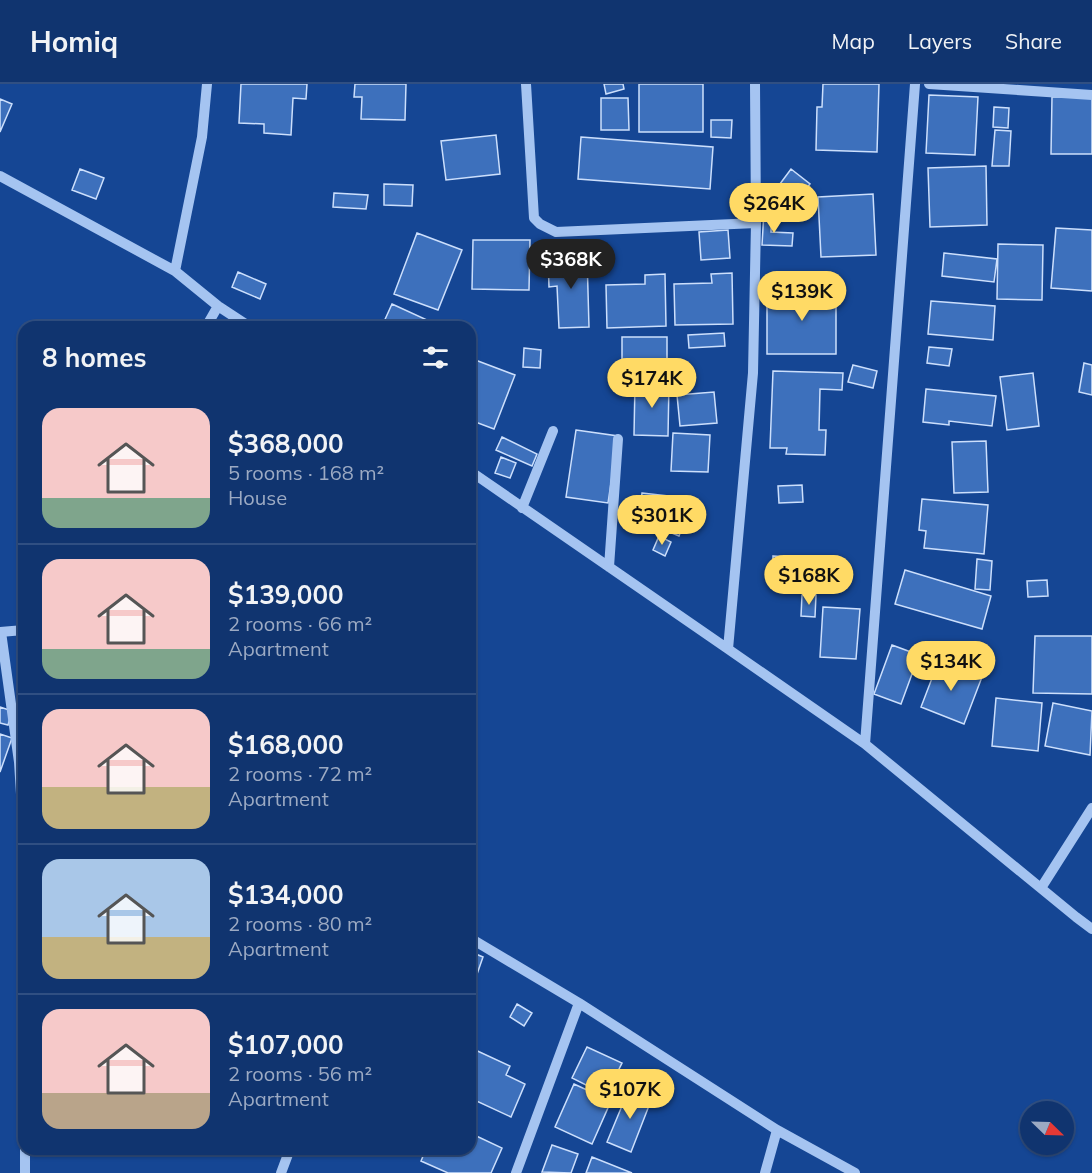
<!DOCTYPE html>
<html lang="en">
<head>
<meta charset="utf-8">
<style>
  :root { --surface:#10346f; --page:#193c74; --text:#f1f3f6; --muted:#9caac3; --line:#304f82; --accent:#ffda65 }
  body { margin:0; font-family:Mulish,sans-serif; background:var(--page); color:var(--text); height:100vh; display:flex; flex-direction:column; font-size:22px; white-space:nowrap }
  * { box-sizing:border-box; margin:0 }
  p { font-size:20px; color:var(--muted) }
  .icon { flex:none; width:33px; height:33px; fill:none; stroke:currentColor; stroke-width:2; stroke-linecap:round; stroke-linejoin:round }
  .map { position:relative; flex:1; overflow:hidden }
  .panel { position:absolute; left:18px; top:237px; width:458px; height:834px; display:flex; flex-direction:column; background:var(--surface); border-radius:18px; box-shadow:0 2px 4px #0004,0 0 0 2px var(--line) }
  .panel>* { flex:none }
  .needle { width:39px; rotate:113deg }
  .controls { position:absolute; left:1020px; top:1017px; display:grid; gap:12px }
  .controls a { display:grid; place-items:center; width:54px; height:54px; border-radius:50%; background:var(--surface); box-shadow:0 2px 4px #0004,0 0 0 2px var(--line); font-size:30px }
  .price { position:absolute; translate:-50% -51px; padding:0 14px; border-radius:21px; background:var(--accent); color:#111; font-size:20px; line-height:39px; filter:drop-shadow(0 2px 3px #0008) }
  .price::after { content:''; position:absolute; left:50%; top:36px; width:18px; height:14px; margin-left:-9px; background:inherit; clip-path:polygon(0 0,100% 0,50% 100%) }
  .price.current { background:#222; color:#fff }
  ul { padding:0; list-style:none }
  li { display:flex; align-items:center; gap:18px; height:150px; padding:0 24px }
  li+li { border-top:2px solid var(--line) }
  li span { display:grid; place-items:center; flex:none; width:168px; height:120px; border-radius:18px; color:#555 }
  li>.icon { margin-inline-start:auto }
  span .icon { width:72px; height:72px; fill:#fffc; stroke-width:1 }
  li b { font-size:26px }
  h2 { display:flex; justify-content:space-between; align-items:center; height:72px; padding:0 24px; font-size:26px }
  header { display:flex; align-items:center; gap:36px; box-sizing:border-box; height:84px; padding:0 30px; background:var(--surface); border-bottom:2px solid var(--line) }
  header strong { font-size:28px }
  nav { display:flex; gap:33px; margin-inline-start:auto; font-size:21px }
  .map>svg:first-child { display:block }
</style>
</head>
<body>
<header>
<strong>Homiq</strong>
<nav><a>Map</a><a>Layers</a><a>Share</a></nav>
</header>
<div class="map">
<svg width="1092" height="1089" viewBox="0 0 1092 1089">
  <rect width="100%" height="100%" fill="#154694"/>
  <!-- building -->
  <path fill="#3d70bc" stroke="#ccdffc" stroke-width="1.5" d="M241,0h66l-1,15 -13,-1 -2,37 -27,-2v-9l-25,-1z
    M355,0h51l-1,36 -44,-1 1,-22h-8z
    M604,0h19l1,5 -18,5z
    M639,0h64v48h-64z
    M823,0h56l-2,68 -61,-2 1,-43h5z
    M929,11l49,2 -3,58 -49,-2z
    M1052,13h40v57h-41z
    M601,14h27l1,32h-28z
    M0,15l12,5 -12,28z
    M994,23l15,1 -1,20 -15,-1z
    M711,36h21l-1,18 -20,-1z
    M995,46l16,1 -2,35h-17z
    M496,51l4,39 -54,6 -5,-39z
    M581,53l132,10 -3,42 -132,-10z
    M986,82l1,59 -57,2 -2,-59z
    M80,85l24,9 -8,21 -24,-9z
    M791,85l19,15 -18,23 -18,-15z
    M384,100l29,1 -1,21 -28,-1z
    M334,109l34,2 -2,14 -33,-2z
    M873,110l3,61 -55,2 -3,-60z
    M764,127l8,1 -1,20 22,1 -1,13 -30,-1z
    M1056,144l36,2v61l-41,-3z
    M728,146l2,28 -29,2 -2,-28z
    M417,149l45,17 -24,60 -44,-16z
    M473,156h57l-1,50 -57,-1z
    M998,160l45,1 -1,55 -45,-1z
    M944,169l53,6 -3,23 -52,-6z
    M587,172l2,71 -30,1 -2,-42 -8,1 -1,-29z
    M238,188l28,12 -6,15 -28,-12z
    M732,189l1,51 -58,1 -1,-41 38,-1 -1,-9z
    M665,190l1,52 -59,2 -1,-43 39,-1v-9z
    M836,205v65h-69v-64z
    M931,217l64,5 -2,34 -65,-6z
    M392,220l46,21 -1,2 -55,-1z
    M724,249l1,13 -36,2 -1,-13z
    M622,253h45v44h-37l-1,-16h-7z
    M929,263l23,2 -3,17 -22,-3z
    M524,264l17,2 -1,18 -17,-1z
    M470,274l45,17 -21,54 -24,-9z
    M1084,279l8,2v30l-13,-3z
    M853,281l24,6 -4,17 -25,-6z
    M773,287l70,2 -1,17 -22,-1 -1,41h7l-1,25 -39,-1 1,-6h-17z
    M1033,289l6,53 -32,4 -7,-53z
    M635,299h34l-1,53 -34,-1z
    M926,305l70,7 -4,30 -43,-5v4l-26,-3z
    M714,308l3,31 -37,3 -3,-31z
    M576,346l42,6 -10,67 -42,-6z
    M673,349l37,2 -2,37 -37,-1z
    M502,353l35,17 -5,12 -36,-16z
    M986,357l2,51 -34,1 -2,-51z
    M501,373l15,6 -6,15 -15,-5z
    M802,401l1,17 -24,1 -1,-17z
    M642,409l26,3 -2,16 -26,-3z
    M922,415l66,6 -4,49 -60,-6 2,-17 -7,-1z
    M675,423l13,5 -9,24 -12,-5z
    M659,452l12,6 -6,14 -12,-6z
    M773,472l17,1v11h-17z
    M977,475l15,2 -2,29 -15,-1z
    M905,486l86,26 -9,33 -87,-25z
    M1047,496l1,16 -20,1 -1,-16z
    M802,511h14l-1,22 -14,-1z
    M823,523l37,2 -4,50 -36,-2z
    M1035,552h57v58l-59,-1z
    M892,561l27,10 -18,49 -27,-10z
    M939,576l43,17 -18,47 -43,-17z
    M996,614l46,5 -4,48 -46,-5z
    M1053,619l39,8 -2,44 -45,-9z
    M0,623l12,4 -4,14 -8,-2z
    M0,650l12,4 -12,34z
    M471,868l12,5 -7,20 -6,-2z
    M517,920l15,9 -8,13 -14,-9z
    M587,963l35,16 -10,20 -15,-7 -5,12 -20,-10z
    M471,964l39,18 -4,9 19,9 -14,33 -41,-19v-46z
    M574,1000l37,17 -19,43 -37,-17z
    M629,1005l23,9 -21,54 -24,-10z
    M470,1049l32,15 -11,25h-43l-27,-12 5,-12 16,5 2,-5h26z
    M552,1061l26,9 -7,19 -29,-1z
    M592,1073l40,16h-46z"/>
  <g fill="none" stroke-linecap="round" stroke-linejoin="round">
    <!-- minor -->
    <path stroke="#a5c4f1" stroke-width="10" d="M526,0l8,134 6,6 16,8 200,-9
      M929,0l163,11
      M0,92l175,95 43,35 32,21
      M175,187l27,-134 5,-53
      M206,243l12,-21
      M470,387l258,178 25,-276 3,-150 -1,-139
      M522,424l31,-77
      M609,483l9,-128
      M0,548l24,-2
      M1,548l18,130 5,80
      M728,565l137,95 50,-660
      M865,660l211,173 16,12
      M1041,804l51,-80
      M470,854l109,65 -63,170
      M579,919l198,127 78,43
      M25,1089v-24
      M281,1089l9,-24
      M765,1089l12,-43"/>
  </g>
</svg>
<div class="controls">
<a><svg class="needle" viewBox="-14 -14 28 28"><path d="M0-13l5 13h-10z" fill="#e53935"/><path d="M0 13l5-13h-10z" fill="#9caac3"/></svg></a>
</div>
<b class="price" style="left:774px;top:150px">$264K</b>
<b class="price current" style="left:571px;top:206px">$368K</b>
<b class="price" style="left:802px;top:238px">$139K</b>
<b class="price" style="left:652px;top:325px">$174K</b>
<b class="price" style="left:662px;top:462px">$301K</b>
<b class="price" style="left:809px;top:522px">$168K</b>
<b class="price" style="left:951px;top:608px">$134K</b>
<b class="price" style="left:630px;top:1036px">$107K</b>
<section class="panel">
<h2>8 homes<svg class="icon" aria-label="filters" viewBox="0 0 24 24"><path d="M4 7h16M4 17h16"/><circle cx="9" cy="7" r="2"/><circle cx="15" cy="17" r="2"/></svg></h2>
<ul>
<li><span style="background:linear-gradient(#f6c9c9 75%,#7fa58c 0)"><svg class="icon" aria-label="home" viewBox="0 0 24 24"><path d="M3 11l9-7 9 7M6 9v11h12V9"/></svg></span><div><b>$368,000</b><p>5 rooms · 168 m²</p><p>House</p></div></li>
<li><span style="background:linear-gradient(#f6c9c9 75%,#7fa58c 0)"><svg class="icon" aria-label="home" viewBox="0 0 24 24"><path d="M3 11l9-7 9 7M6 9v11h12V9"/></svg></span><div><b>$139,000</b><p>2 rooms · 66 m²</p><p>Apartment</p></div></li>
<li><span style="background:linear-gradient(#f6c9c9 65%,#c2b280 0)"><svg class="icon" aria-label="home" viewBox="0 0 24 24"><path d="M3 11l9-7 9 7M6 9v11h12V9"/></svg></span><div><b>$168,000</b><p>2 rooms · 72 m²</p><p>Apartment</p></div></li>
<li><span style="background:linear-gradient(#a9c7e8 65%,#c2b280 0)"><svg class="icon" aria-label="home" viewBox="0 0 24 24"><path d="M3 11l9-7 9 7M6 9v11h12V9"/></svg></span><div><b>$134,000</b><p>2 rooms · 80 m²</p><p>Apartment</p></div></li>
<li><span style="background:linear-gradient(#f6c9c9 70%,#b9a48a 0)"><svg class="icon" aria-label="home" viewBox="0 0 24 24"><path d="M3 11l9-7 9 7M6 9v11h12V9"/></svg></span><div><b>$107,000</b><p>2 rooms · 56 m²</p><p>Apartment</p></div></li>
</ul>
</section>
</div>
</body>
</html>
